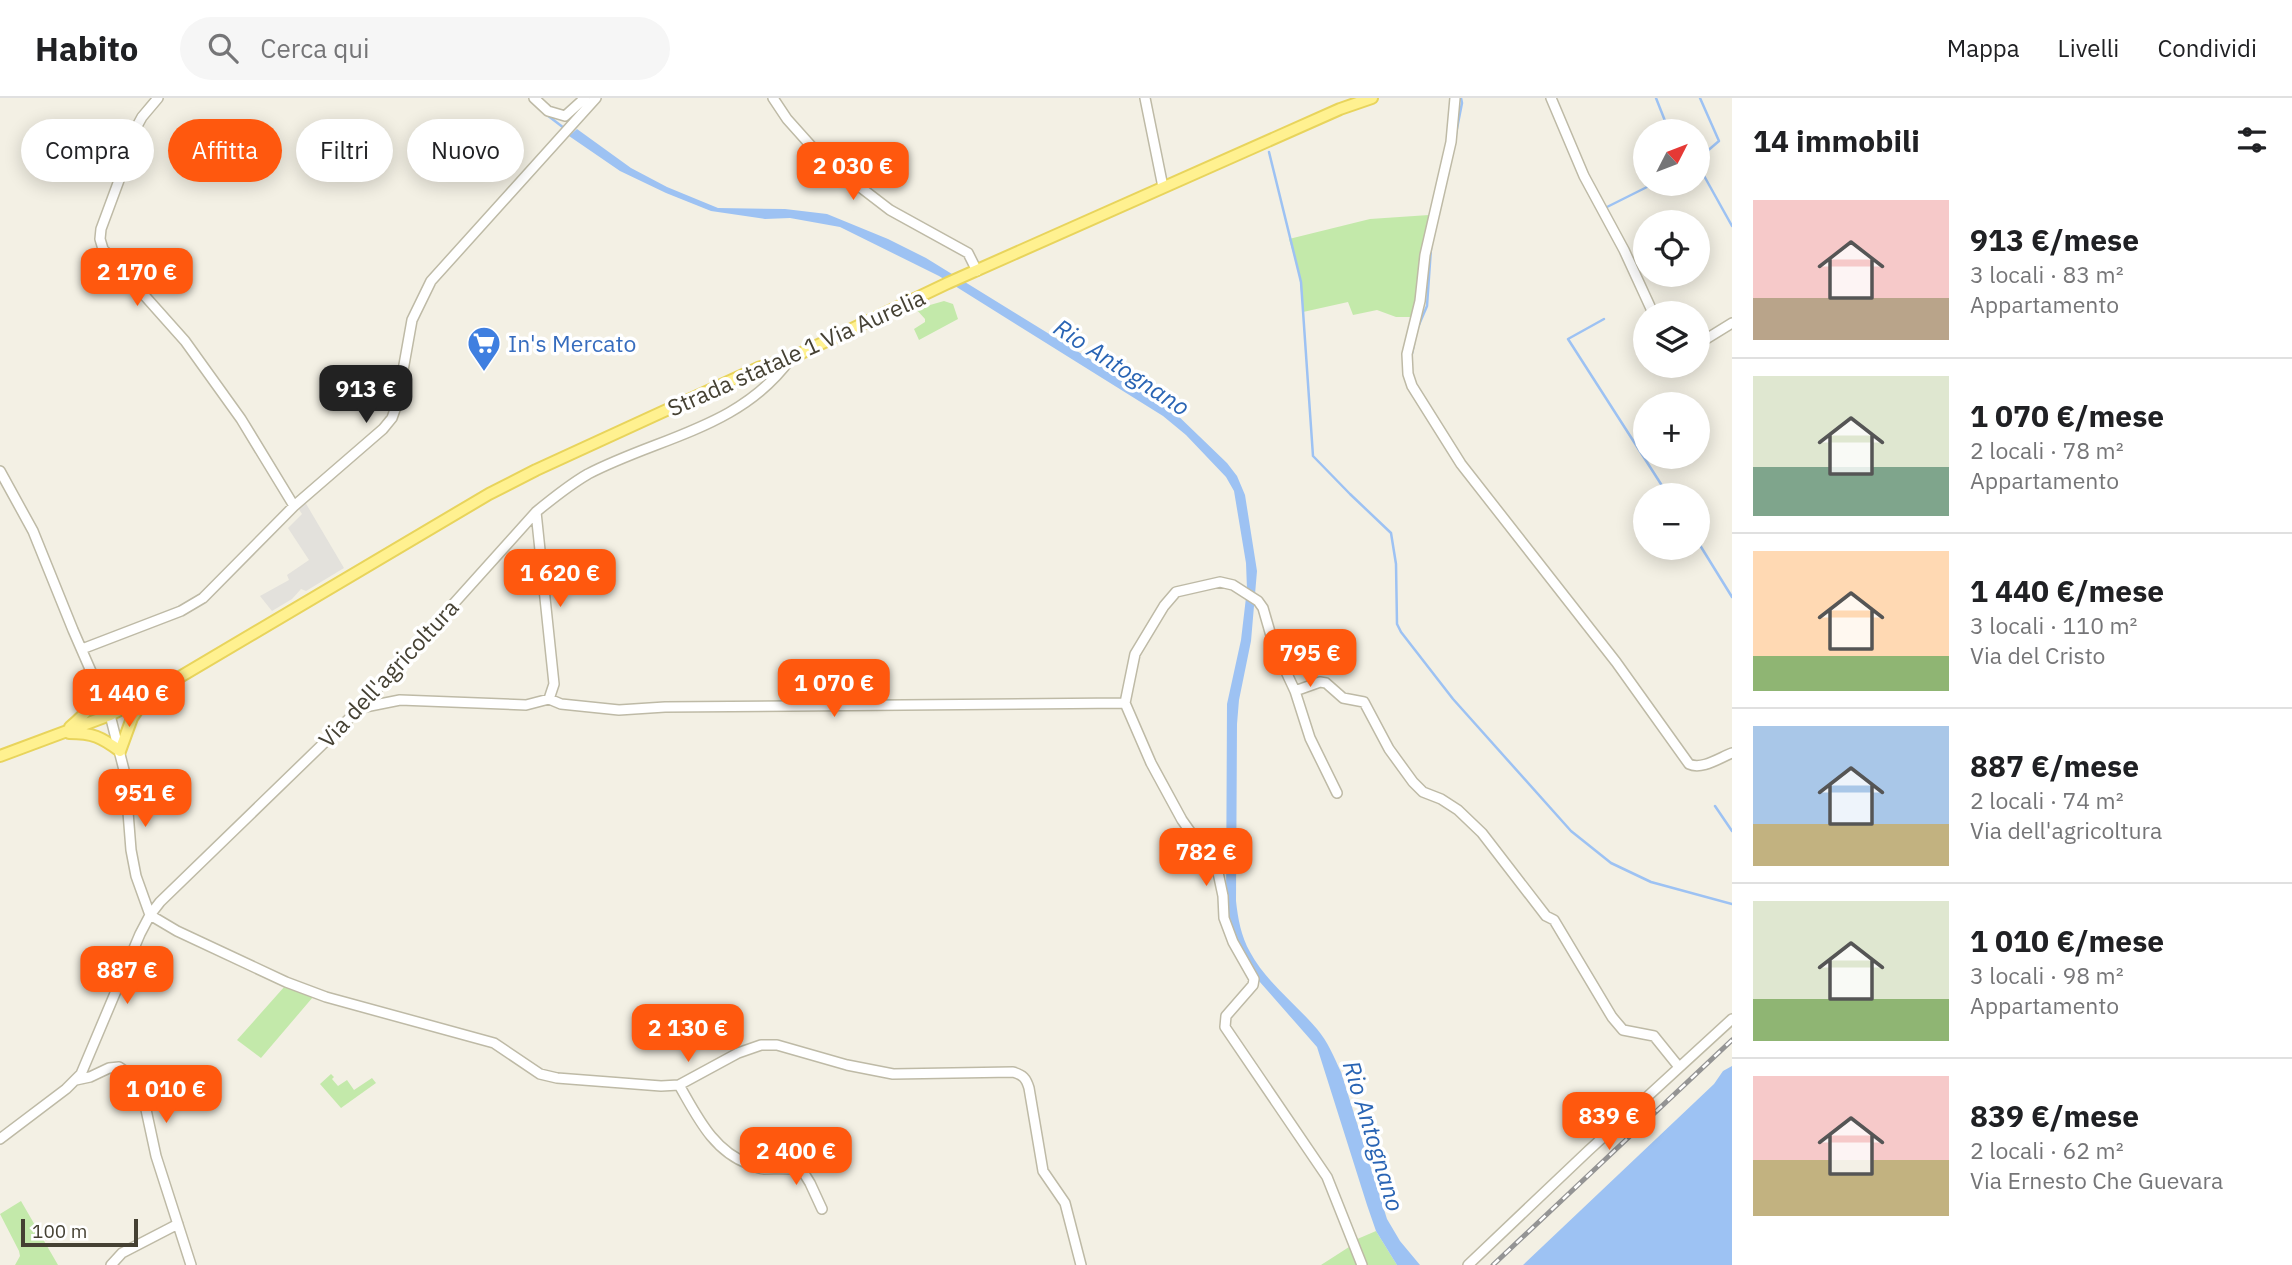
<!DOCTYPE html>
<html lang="it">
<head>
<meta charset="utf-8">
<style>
  :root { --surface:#fff; --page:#f6f6f6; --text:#202124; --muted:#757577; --line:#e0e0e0; --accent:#ff580e }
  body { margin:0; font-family:"IBM Plex Sans",sans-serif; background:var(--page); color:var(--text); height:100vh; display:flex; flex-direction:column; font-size:26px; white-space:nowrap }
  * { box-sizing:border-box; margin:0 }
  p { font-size:23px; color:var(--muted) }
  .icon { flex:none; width:38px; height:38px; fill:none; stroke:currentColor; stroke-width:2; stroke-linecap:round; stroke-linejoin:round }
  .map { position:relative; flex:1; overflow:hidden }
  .sheet { display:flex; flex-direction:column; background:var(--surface); width:560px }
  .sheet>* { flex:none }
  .hud { position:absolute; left:21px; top:21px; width:665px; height:63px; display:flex; gap:14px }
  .needle { width:46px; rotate:48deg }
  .controls { position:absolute; left:1633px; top:21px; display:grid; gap:14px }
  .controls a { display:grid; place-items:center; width:77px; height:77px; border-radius:50%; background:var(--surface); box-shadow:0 4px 18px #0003; font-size:35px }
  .scale { position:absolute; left:21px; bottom:18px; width:117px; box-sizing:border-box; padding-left:7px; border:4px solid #454133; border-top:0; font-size:19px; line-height:24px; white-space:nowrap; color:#454133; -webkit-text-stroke:5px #fff; paint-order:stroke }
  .price { position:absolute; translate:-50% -60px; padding:0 16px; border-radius:14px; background:var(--accent); color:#fff; font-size:23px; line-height:46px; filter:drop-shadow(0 2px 4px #0008) }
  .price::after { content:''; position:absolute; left:50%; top:42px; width:21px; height:16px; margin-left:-10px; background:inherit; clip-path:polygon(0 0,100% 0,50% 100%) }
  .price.selected { background:#222; color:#fff }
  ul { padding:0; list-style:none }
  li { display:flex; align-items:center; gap:21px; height:175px; padding:0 21px }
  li+li { border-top:2px solid var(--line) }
  li span { display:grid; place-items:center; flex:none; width:196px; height:140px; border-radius:0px; color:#555 }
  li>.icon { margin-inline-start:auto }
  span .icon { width:84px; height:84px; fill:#fffc; stroke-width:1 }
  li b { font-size:30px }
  h2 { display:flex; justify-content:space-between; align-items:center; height:84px; padding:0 21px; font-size:30px }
  .tag { padding:0 24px; border-radius:32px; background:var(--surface); box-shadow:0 4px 18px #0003; font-size:24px; line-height:63px }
  .tag.selected { background:var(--accent); color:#fff }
  header { display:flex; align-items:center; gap:42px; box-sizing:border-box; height:98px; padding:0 35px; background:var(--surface); border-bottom:2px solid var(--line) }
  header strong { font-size:33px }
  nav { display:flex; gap:38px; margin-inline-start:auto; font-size:24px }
  .search { width:490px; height:63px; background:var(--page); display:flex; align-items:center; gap:18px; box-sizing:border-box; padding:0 24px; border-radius:38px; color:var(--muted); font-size:26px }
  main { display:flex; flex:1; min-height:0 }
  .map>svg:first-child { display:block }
</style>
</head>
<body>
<header>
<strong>Habito</strong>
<div class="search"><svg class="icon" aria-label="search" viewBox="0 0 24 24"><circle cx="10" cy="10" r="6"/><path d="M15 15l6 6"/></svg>Cerca qui</div>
<nav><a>Mappa</a><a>Livelli</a><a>Condividi</a></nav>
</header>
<main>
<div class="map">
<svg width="1732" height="1167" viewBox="0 0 1732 1167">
  <rect width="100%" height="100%" fill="#f3f0e4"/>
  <!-- green -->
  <path fill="#c3e9aa" d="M1429,117c-6,33 -7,70 -16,102h-17l-19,-7 -24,5 -5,-13 -45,10 -4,-39 -10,-34 81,-20z
    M944,203l9,3 5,15 -39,21 -5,-11 11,-7v-3l-9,-10z
    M285,888l28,11 -52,61 -24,-18z
    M331,976l3,3 -2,2 6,7 9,-6 7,10 18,-12 4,5 -35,25 -21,-24z
    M21,1103l37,64h-43l5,-9 -1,-5 -19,-37z
    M1376,1133l21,34h-33l-9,-25z
    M1349,1149l10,18h-38z"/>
  <!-- parking -->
  <path fill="#e3e1dc" d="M305,404l39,66 -38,23 -5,-2 -9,10 -20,12 -12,-15 29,-16 -2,-5 22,-15 -21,-32 14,-14 -4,-6z"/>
  <!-- water -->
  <path fill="#9dc2f3" d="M577,31l54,39 36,19 51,21 67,1 42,5 61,25 38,19 245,151 56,54 10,13 8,19 12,76 -6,70 -12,59 -2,24 -1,177c2,18 5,35 14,51 16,30 46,52 67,77 11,13 17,28 24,43l46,147 13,22 20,24h-23l-21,-34 -9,-26 -50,-158 -58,-66 -25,-38 -8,-34 1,-205 14,-64 6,-51 -1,-26 -12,-72 -8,-14 -40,-42 -23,-19 -224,-140 -99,-49 -50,-9 -25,1 -54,-8 -45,-18 -46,-22 -51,-35z
    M1732,968v199h-209l191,-181 9,-13z"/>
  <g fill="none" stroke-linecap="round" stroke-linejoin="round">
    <!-- stream -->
    <path stroke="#9dc2f3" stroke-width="2.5" d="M1656,0l13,33
      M547,17l17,13
      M1269,54l32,130 12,174 37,38 41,39 5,31 1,60 4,8 52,67 118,132 40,32 40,19 81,22
      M1698,61l21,-18 -19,-43
      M1698,67l34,61
      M1448,76l14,-71 -1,-5
      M1607,109l46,-23
      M1604,221l-36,20 100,156
      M1418,229l9,-21 4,-58
      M1411,260l3,-14
      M1698,444l34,55
      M1715,708l17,25"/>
    <defs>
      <path id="minor" d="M158,0l-16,19 -6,11 -8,28 -27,73 -1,10 3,10 82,92 56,78 53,87
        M534,0l14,13 17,5 20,-18
        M773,0l14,21 34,38 69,53 78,43 9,18
        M1145,0l18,89
        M1455,0l-4,44 -26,113 -5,46 -13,53 1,20 4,12 49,78 155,198 73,102c13,6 30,-6 43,-11
        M1551,0l33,78 40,74 29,63
        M1698,246l34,-21
        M0,373l33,60 40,99 37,85 15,59 6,76 5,26 14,39 27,16 109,51 40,15 168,46 46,31 17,4 104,8 18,-1 59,-32 23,-8h16l70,20 46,9 120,-2c10,3 13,6 16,16l14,83 22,32 16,62
        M536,414l18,172 -5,15
        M82,551l99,-38 22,-13 91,-92 89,-77 9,-11 5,-14 15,-84 19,-39 165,-183
        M1295,593l25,-9 6,1 17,15 21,4 25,47 24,33 10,10 18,7 17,11 24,23 64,83 8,4 58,97 11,13 31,6 25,31
        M360,610l40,-8 126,5 23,-6 12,5 58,6 46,-3 460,-4
        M1337,695l-27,-55 -15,-47 -21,-45 -11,-38 -5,-7 -25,-16 -13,-3 -44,10 -12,14 -29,48 -10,49 26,60 31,57 24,34 10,9 7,33 1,22 9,24 21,37 -1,6 -27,31 -1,11 102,150 35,88
        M76,982l14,-3 19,-9 10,-1 13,9 10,15 14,65 35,109
        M679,987c18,31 34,66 70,79 4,2 11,5 15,5 13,0 25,-1 38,1l8,13 12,26
        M0,1041l66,-50 15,-15 59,-140 10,-19 10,-13 199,-193 177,-197c17,-14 33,-27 52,-38 71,-37 153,-46 203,-116
        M111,1167l11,-12 56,-29
        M1468,1167l120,-114 144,-132"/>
      <path id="major" d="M70,629c19,-16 24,-22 25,-47l22,11 28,5
        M69,635c24,0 32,4 51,18l12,-33 14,-21
        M0,658l110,-41 36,-18 343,-203 47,-24 222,-102 33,-10 157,-75 392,-174 32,-11"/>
    </defs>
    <!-- minor casing -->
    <use href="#minor" stroke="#bebaa6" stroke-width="12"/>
    <!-- major casing -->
    <use href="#major" stroke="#e8d45c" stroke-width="14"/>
    <!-- minor -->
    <use href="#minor" stroke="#fff" stroke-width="9"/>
    <!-- major -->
    <use href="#major" stroke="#fff190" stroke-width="10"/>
    <defs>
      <path id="rail" d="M1493,1167l239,-225"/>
    </defs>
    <!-- rail casing -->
    <use href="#rail" stroke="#949494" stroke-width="5"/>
    <!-- rail -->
    <use href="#rail" stroke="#fff" stroke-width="2.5" stroke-dasharray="8" stroke-linecap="butt"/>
  </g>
  <!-- icons -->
  <defs>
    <symbol id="supermarket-pin" viewBox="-11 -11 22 30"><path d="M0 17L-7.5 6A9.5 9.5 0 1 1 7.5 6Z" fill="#3f7fe0" stroke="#fff"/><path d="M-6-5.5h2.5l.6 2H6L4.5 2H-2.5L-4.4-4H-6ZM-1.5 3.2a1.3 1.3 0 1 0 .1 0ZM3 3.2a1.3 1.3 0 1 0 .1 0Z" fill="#fff"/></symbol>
  </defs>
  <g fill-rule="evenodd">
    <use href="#supermarket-pin" x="465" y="226" width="38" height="52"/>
  </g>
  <g text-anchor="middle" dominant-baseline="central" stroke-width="7" stroke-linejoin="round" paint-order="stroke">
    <!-- shop labels -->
    <g font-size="23" fill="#366cbe" stroke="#fff" text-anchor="start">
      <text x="508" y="245">In's Mercato</text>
    </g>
    <!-- street labels -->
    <g font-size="23" fill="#454133" stroke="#fff">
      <text transform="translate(796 254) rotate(-24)">Strada statale 1 Via Aurelia</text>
      <text transform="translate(388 575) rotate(-47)">Via dell'agricoltura</text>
    </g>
    <!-- water labels -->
    <g font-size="24" font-style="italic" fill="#2964b4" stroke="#fff">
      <text transform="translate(1122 269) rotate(33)">Rio Antognano</text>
      <text transform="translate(1374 1038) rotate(73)">Rio Antognano</text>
    </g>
  </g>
</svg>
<div class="controls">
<a><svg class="needle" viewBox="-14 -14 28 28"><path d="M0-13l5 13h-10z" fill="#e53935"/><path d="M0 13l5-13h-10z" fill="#757577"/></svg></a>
<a><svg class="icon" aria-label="locate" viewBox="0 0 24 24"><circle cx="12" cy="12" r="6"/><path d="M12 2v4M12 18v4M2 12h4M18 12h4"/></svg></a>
<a><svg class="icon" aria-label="layers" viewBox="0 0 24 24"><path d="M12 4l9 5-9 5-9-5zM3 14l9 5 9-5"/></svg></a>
<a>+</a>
<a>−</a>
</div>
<div class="scale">100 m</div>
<b class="price" style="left:853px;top:104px">2 030 €</b>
<b class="price" style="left:137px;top:210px">2 170 €</b>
<b class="price selected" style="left:366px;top:327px">913 €</b>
<b class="price" style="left:560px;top:511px">1 620 €</b>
<b class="price" style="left:1310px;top:591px">795 €</b>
<b class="price" style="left:834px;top:621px">1 070 €</b>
<b class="price" style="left:129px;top:631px">1 440 €</b>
<b class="price" style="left:145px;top:731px">951 €</b>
<b class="price" style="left:1206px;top:790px">782 €</b>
<b class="price" style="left:127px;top:908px">887 €</b>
<b class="price" style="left:688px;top:966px">2 130 €</b>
<b class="price" style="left:166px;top:1027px">1 010 €</b>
<b class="price" style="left:1609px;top:1054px">839 €</b>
<b class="price" style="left:796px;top:1089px">2 400 €</b>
<div class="hud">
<a class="tag">Compra</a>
<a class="tag selected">Affitta</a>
<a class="tag">Filtri</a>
<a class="tag">Nuovo</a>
</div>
</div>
<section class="sheet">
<h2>14 immobili<svg class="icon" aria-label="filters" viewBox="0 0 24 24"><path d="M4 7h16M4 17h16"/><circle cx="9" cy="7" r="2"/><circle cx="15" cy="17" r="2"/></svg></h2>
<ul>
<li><span style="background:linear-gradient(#f6c9c9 70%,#b9a48a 0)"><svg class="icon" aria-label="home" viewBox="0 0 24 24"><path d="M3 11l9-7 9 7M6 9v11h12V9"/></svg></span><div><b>913 €/mese</b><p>3 locali · 83 m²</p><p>Appartamento</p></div></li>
<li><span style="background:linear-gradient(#dfe7d0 65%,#7fa58c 0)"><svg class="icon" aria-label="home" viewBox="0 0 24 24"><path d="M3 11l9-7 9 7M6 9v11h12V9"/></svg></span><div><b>1 070 €/mese</b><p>2 locali · 78 m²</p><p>Appartamento</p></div></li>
<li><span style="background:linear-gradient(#ffd9b3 75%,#8fb573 0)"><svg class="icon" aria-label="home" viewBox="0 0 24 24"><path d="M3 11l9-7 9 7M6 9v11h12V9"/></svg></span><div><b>1 440 €/mese</b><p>3 locali · 110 m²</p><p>Via del Cristo</p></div></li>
<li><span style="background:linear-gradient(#a9c7e8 70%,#c2b280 0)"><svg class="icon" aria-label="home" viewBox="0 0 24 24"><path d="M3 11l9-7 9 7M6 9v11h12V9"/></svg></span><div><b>887 €/mese</b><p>2 locali · 74 m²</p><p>Via dell'agricoltura</p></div></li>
<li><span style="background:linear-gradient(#dfe7d0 70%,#8fb573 0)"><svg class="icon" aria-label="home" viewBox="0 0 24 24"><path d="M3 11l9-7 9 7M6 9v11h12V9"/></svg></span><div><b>1 010 €/mese</b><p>3 locali · 98 m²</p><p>Appartamento</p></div></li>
<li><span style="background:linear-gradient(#f6c9c9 60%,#c2b280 0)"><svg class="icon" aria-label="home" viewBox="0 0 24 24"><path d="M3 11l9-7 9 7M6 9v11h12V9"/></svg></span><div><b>839 €/mese</b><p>2 locali · 62 m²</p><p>Via Ernesto Che Guevara</p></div></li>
</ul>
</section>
</main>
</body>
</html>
